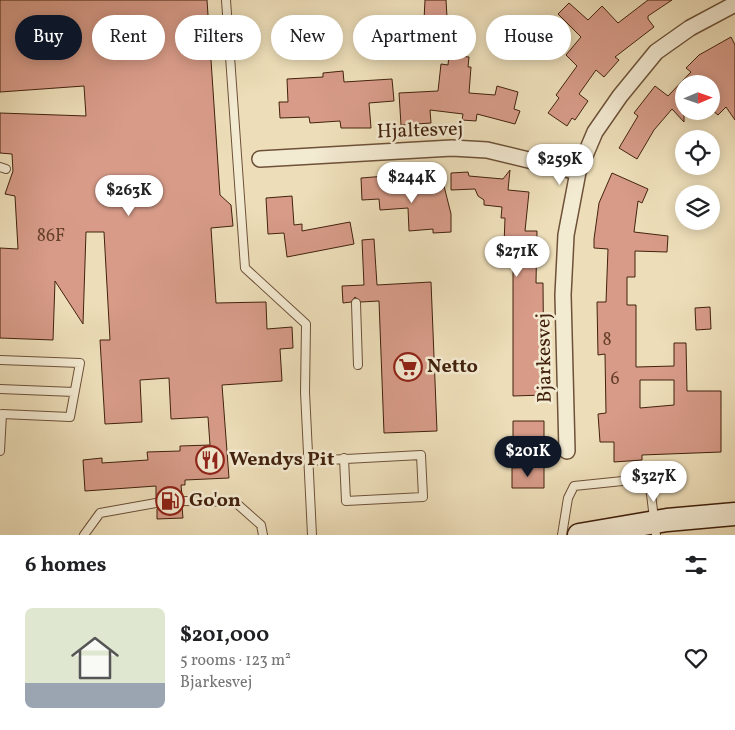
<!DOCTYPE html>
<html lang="en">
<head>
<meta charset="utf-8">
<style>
  :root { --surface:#fff; --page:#f6f6f6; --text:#202124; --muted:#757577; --accent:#111827 }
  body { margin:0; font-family:Vollkorn,serif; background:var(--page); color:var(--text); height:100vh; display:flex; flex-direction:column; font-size:19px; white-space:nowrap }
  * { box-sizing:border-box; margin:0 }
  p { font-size:16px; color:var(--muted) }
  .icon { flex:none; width:28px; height:28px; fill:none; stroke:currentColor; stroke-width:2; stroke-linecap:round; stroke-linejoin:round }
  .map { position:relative; height:535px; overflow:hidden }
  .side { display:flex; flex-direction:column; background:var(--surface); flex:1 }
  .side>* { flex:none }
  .guide { position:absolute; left:15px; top:15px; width:705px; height:45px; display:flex; gap:10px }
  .needle { width:32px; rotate:88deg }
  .fabs { position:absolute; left:675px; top:75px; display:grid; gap:10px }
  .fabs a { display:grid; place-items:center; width:45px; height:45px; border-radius:50%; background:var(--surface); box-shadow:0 2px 12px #0003; font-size:25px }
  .price { position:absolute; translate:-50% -42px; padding:0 11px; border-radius:18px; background:#fff; color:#222; font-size:16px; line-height:32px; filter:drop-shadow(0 1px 2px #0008) }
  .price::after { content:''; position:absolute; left:50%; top:30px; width:15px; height:11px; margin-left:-8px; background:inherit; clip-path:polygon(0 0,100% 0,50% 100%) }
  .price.active { background:var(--accent); color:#fff }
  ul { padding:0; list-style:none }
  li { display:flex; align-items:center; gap:15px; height:125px; padding:0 25px }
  li span { display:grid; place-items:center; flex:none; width:140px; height:100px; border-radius:8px; color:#555 }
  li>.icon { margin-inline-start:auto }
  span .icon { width:60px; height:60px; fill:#fffc; stroke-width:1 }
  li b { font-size:21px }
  h2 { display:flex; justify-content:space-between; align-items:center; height:60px; padding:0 25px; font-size:21px }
  .chip { padding:0 18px; border-radius:22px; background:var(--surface); box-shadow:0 2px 12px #0003; font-size:18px; line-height:45px }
  .chip.active { background:var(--accent); color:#fff }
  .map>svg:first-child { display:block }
</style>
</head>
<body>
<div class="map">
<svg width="735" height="535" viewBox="0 0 735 535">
  <rect width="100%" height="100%" fill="#eddeb9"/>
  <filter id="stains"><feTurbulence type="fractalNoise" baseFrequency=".004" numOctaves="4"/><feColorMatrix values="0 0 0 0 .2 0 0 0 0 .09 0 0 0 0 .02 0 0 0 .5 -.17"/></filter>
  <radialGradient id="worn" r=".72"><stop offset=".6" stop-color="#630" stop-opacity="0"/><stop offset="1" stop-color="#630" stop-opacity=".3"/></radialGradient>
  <!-- building -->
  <path fill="#d79b88" stroke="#42220d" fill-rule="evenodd" d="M0,0h207l13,195 11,10 2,21 -22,2 5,75 50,-1 1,27 25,-2 1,21 -13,1 2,32 -60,4 7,93 -44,2v5h-4l1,10 -6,5 1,4 5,3 1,11 -26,1v-10l5,-7 -6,-4v-12l-71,5 -2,-31 19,-2v5l46,-3 -1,-8 33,-1v-5l30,-1 -2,-28 -37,2 -2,-41 -29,2 2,42 -37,2 -5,-84h10l-6,-108h-18l-3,92 -28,-43 -2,59 -53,-2v-90l18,1 -3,-53 -10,-2 8,-23 -1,-17 -12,-1v-40l86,3 -2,-30 -84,6z
    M425,0h21l1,17 -23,3z
    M648,0h24l-24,16v3l6,8 -39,30 4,3 -15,17 -8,-7 -17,24 9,7 -13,19 -3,-2 -5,8 -19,-13 11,-15 -3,-3 21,-29 -11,-11 15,-18 -23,-23 11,-11 19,17 14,-14 16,17z
    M731,37l4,8v75l-9,-13 -8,8 -7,-6v-25h-27v38l-12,-13 -18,21 -17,29 -18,-11 19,-32 -4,-3 21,-27 13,10 23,-24 -5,-4 13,-13z
    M449,55l20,2 -1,10h3l-2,26 26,2 2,-9 21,6 -4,17 6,2 -5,13 -38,-10 -1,7 -14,-1 1,-6 -33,-4 1,13 -30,2 -2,-32 39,-2 3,-27 7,1z
    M343,71l1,11 48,-3 2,22 -25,2 2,25h-30l-1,-7 -30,2 -1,-6 -29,1 -1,-16h9l-1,-23 36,-2v-4z
    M510,170l-2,20 21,2 -4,39h12l-1,52h7l1,112 -31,1v-134h-18v-17h9l1,-27h-4l1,-11 -18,-2v-5l-6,-4 -3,-7 -24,1v-17l17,-1 1,4 34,3z
    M612,173l36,16 -6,14 -4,-2 -4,31 34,4 -1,16 -32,-1v26h-8v28h9v62l38,-1v-23h12l1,48h34v61l-79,3v5l-28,2v-20h-14l-2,-28 8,-1 -1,-59 -7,1 -1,-53h9l2,-53 -14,-1v-9l5,-36zM640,380h34v25l-34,3z
    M386,176l1,13 57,-3 7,28v18l-18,1v-4l-24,2 -1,-23 -28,2 -1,-11 -17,1 -1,-22z
    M292,196l2,29 8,-1v7l48,-9 4,22 -67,13 -3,-24 -16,1 -2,-36z
    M374,239l3,46 54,-3 6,149 -53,2 -5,-132 -18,1 -6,-5 -4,5 -8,1 -1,-17 22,-1 -2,-45z
    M710,307l1,22 -15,1 -1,-22z
    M513,421h31v21h-31z
    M544,467v21h-32v-20z"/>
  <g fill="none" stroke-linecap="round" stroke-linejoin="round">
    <defs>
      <path id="service" d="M226,0l19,268 61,56 -1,68 7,143
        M0,167l6,2
        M356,303l2,62
        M0,360l80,3 -10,54 -68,-3 -2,37
        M0,389l74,3
        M308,461l113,-6 2,42 -77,4 -2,-43
        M182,501l53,1 26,23 2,10
        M84,535l16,-22 56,-10
        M562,535l6,-37 6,-12 68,-7 8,7 6,49"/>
      <path id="minor" d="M260,159l192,-11 35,2 91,22
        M567,451l-4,-156 3,-60 12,-63 17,-40 25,-36 36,-44 34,-24 45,-24"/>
      <path id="secondary" d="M579,535l88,-15 68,-6"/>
    </defs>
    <!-- service casing -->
    <use href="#service" stroke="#6d5138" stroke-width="10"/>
    <!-- minor casing -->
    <use href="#minor" stroke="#6d5138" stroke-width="18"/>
    <!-- secondary casing -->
    <use href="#secondary" stroke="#42220d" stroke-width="25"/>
    <!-- service -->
    <use href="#service" stroke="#f3ead2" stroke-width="8"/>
    <!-- minor -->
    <use href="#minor" stroke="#f3ead2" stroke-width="15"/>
    <!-- secondary -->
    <use href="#secondary" stroke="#f3ead2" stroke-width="22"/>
  </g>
  <!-- icons -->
  <defs>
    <symbol id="supermarket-ring" viewBox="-11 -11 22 22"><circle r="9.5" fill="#f3ead2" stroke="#8f2418" stroke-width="1.5"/><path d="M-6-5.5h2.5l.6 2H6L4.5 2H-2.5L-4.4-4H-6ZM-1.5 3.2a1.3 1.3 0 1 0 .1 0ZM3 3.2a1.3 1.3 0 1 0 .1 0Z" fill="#8f2418"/></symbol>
    <symbol id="restaurant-ring" viewBox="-11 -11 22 22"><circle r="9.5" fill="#f3ead2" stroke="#8f2418" stroke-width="1.5"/><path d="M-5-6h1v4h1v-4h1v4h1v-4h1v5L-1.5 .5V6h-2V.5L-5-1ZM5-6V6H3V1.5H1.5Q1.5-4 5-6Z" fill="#8f2418"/></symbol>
    <symbol id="fuel-ring" viewBox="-11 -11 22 22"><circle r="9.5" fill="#f3ead2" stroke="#8f2418" stroke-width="1.5"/><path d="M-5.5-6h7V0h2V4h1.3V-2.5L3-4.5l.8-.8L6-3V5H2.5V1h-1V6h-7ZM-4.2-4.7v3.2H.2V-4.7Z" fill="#8f2418"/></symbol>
  </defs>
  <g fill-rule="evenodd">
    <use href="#supermarket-ring" x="392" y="351" width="32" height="32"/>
    <use href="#restaurant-ring" x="194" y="444" width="32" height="32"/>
    <use href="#fuel-ring" x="154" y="485" width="32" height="32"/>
  </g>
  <g text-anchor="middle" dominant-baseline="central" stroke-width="5" stroke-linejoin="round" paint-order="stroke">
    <!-- number labels -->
    <g font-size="18" fill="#67402c">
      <text x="51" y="236">86F</text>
      <text x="607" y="340">8</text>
      <text x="615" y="379">6</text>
    </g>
    <!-- street labels -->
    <g font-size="20" fill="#42220d" stroke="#f3ead2">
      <text transform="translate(420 131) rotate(-2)">Hjaltesvej</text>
      <text transform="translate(545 358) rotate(-91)">Bjarkesvej</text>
    </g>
    <!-- poi labels -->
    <g font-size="20" font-weight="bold" fill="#42220d" stroke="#f3ead2" text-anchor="start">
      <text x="427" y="367">Netto</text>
      <text x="229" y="460">Wendys Pit</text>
      <text x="189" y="501">Go'on</text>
    </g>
  </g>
  <rect width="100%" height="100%" filter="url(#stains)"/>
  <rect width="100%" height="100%" fill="url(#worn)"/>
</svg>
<div class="fabs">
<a><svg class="needle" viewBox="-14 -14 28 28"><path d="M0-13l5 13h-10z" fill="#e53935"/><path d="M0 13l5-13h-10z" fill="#757577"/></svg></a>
<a><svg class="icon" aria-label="locate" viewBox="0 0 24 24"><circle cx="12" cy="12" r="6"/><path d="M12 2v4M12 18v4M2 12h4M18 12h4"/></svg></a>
<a><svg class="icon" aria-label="layers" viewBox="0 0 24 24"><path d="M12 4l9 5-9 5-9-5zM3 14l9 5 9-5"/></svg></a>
</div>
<b class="price" style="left:560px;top:186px">$259K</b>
<b class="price" style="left:412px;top:204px">$244K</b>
<b class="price" style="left:129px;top:217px">$263K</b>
<b class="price" style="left:517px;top:278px">$271K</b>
<b class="price active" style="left:528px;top:478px">$201K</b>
<b class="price" style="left:654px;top:503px">$327K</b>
<div class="guide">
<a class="chip active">Buy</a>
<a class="chip">Rent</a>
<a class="chip">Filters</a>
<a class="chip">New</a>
<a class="chip">Apartment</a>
<a class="chip">House</a>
</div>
</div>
<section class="side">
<h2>6 homes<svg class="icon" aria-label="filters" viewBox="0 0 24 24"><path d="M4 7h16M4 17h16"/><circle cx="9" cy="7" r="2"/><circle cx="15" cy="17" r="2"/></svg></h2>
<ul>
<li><span style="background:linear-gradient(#dfe7d0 75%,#9aa5b1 0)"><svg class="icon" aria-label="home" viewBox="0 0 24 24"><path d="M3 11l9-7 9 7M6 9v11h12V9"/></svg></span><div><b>$201,000</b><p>5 rooms · 123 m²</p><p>Bjarkesvej</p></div><svg class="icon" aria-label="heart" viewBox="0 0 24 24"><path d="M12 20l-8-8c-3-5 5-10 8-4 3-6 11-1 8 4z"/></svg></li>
</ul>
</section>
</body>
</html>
